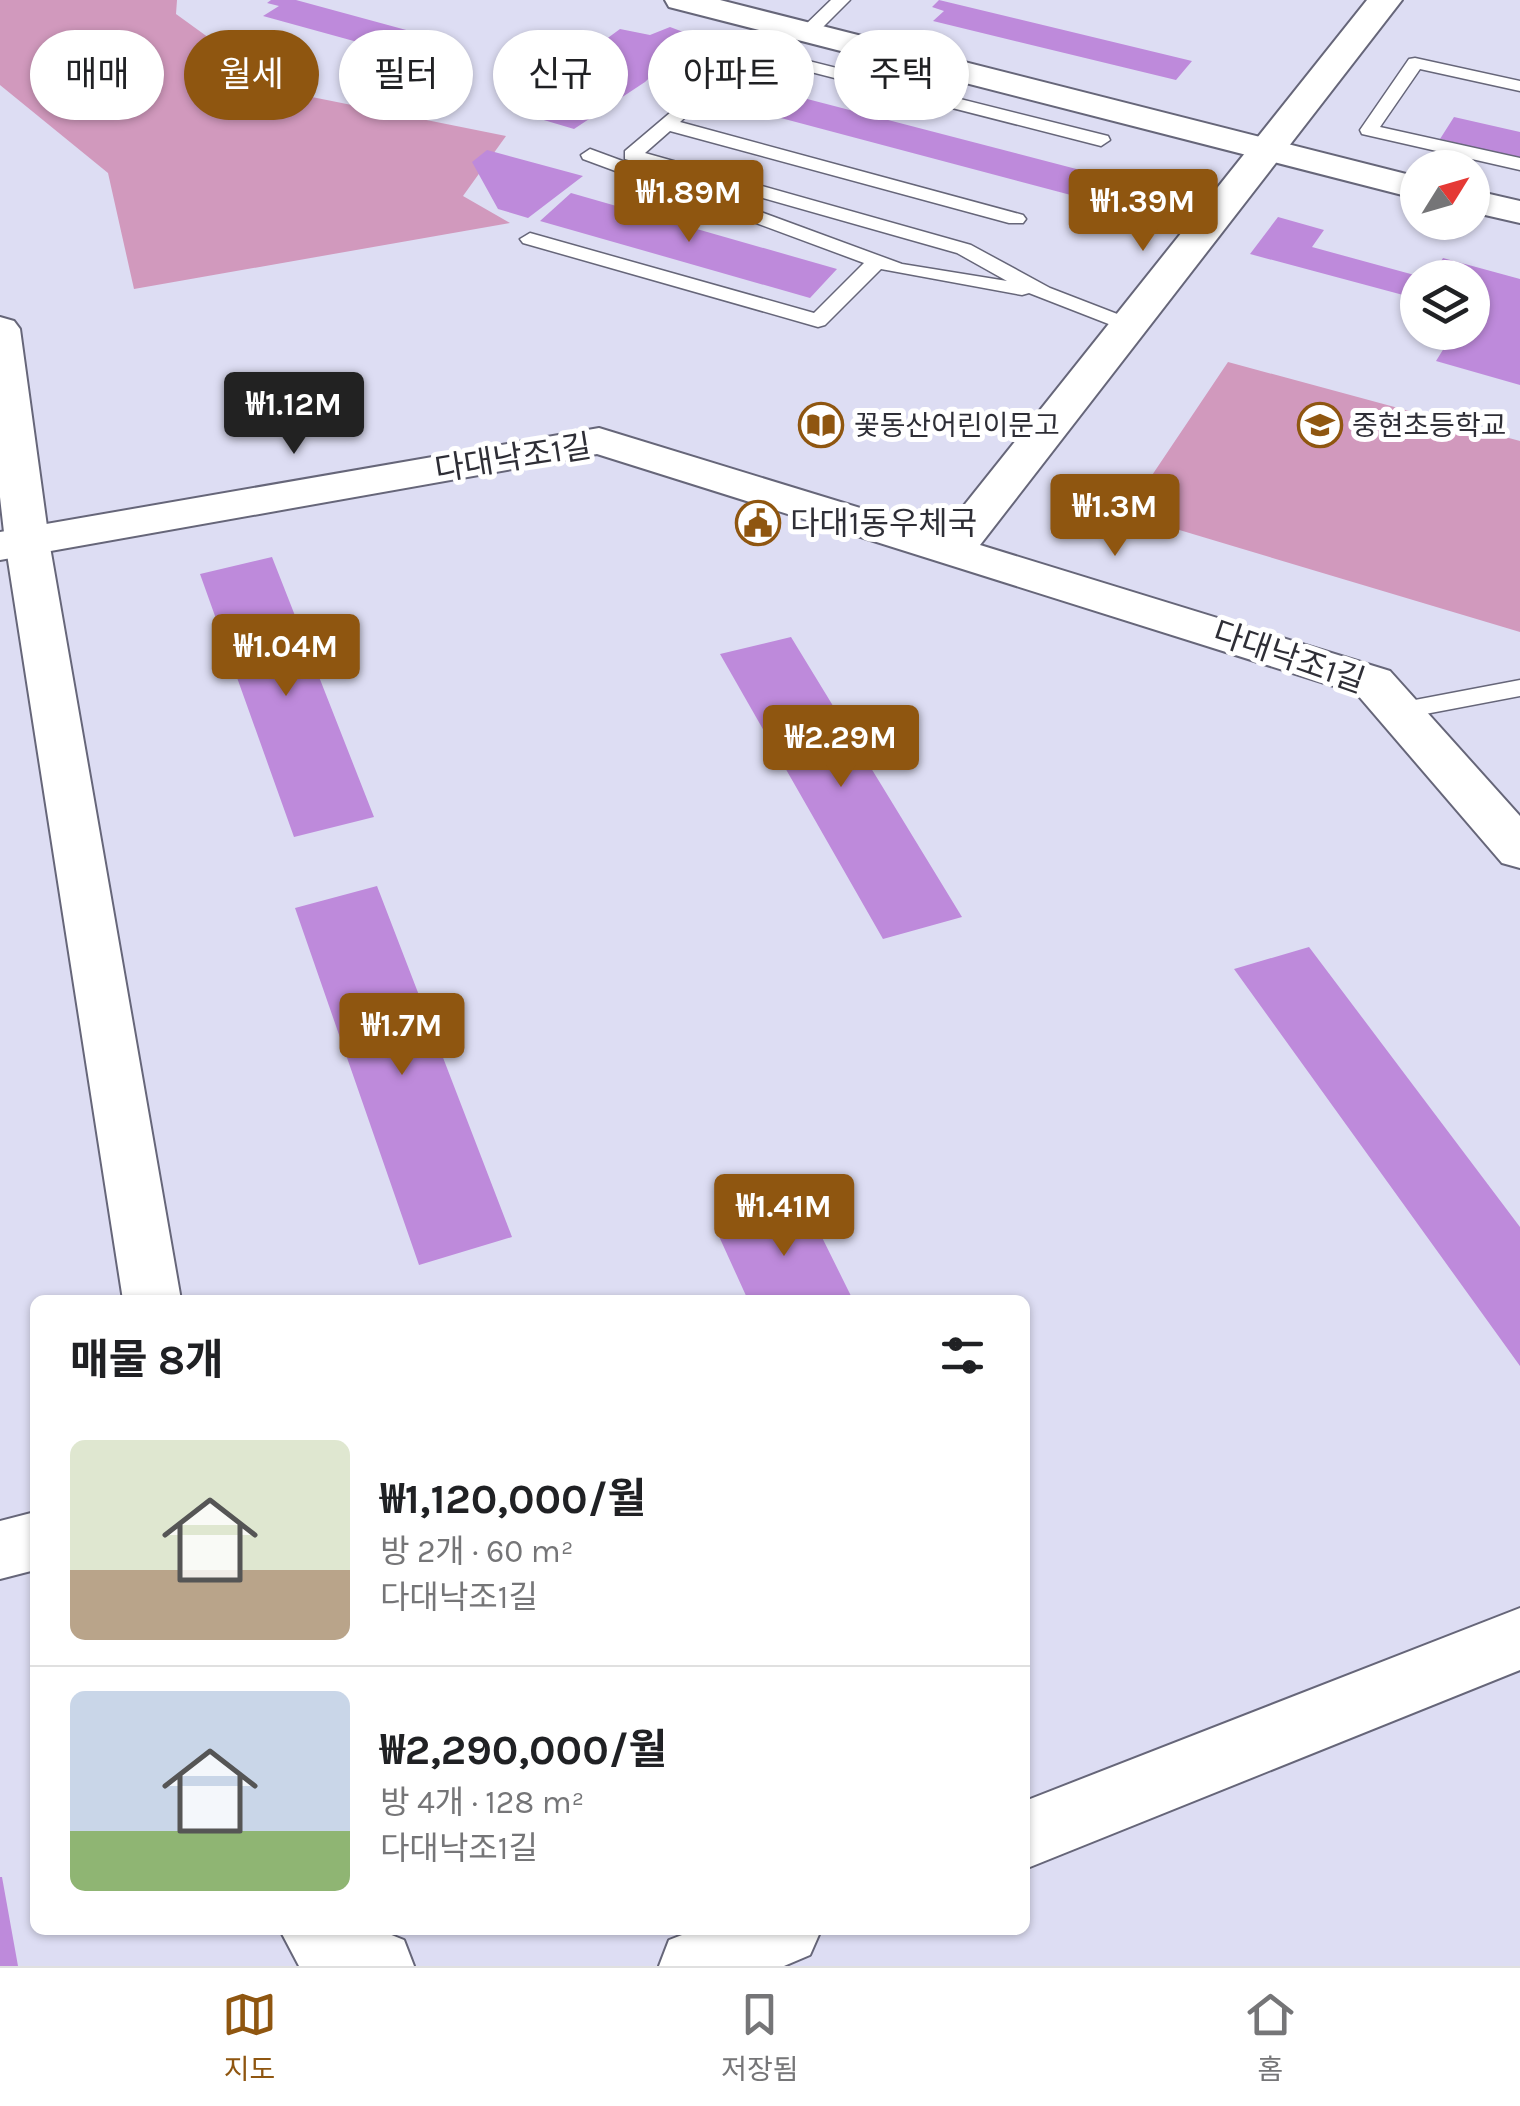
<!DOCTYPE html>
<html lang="ko">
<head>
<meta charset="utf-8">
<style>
  :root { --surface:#fff; --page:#f2f2f2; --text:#202124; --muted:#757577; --line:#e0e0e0; --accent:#8f5610 }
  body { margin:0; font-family:Karla,"Noto Sans KR",sans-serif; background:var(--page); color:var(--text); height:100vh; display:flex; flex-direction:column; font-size:38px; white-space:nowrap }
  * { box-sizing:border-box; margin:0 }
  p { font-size:32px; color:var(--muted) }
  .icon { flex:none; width:55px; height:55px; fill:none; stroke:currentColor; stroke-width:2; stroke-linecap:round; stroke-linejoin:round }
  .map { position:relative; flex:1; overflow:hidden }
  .drawer { position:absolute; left:30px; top:1295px; width:1000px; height:640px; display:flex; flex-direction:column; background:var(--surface); border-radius:15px; box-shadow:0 2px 8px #0004 }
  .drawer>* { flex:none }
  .top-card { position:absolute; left:30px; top:30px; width:1000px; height:90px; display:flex; gap:20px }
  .needle { width:65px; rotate:53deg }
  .buttons { position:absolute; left:1400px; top:150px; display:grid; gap:20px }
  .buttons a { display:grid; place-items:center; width:90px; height:90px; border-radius:50%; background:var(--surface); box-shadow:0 2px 8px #0004; font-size:50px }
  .price { position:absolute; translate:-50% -85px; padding:0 22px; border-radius:10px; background:var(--accent); color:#fff; font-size:32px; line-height:65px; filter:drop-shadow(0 2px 5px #0008) }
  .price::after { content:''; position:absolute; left:50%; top:60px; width:30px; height:22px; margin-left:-15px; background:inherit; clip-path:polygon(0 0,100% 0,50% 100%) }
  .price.current { background:#222; color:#fff }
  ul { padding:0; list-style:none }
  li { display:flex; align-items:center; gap:30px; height:250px; padding:0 40px }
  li+li { border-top:2px solid var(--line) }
  li span { display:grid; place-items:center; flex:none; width:280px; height:200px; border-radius:15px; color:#555 }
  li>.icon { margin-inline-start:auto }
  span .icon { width:120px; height:120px; fill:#fffc; stroke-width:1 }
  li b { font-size:42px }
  h2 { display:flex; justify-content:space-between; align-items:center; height:120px; padding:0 40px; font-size:42px }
  .pill { padding:0 35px; border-radius:45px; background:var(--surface); box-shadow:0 2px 8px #0004; font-size:35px; line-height:90px }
  .pill.current { background:var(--accent); color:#fff }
  .menu { display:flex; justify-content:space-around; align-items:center; height:140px; border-top:2px solid var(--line); background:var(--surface); font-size:28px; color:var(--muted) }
  .menu a { display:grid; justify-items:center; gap:5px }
  .menu .current { color:var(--accent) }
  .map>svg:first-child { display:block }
</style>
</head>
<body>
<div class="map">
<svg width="1520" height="1966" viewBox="0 0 1520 1966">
  <rect width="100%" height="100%" fill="#ddddf3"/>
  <!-- green -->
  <path fill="#d199bd" d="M0,0h177l-1,14 106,77 224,45 -43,60 47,27 -376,66 -26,-116 -108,-88z
    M1228,362l292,79v191l-394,-118z"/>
  <!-- building -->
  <path fill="#be8adb" d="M271,0h25l158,43 -24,19 -167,-46 16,-10 -12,-3z
    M939,0l253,61 -16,19 -243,-59 11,-10 -12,-4z
    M670,27l16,6 -9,10 8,1 -40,38 -71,47 -64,-19 110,-81 30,6z
    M746,83l407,106 -18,23 -411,-109z
    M1454,117l66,15v26l-80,-19z
    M487,150l96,26 -55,42 -30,-9 -26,-47z
    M571,193l266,76 -27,29 -270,-77z
    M1278,217l46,13 -12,17 106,29v23l-168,-45z
    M1443,258l77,21v106l-84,-24 18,-29h18v-54h-42z
    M272,557l102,260 -80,20 -94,-263z
    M791,637l171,280 -79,22 -163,-285z
    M377,886l135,351 -93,28 -124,-357z
    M1309,947l211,280v139l-286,-397z
    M806,1205l47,95h-105l-31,-68z
    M0,1877h2l16,89h-18z"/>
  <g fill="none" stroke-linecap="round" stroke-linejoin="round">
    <defs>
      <path id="lane" d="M831,0h19l-37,37h-12v-8z
        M749,46l359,90 2,4 -9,6 -349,-89 -72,65 343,93 3,4 -3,4h-14l-339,-92 -25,22 326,92 79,43 88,34 3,4 -3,4h-14l-95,-37 -7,2 -141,-26 -56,56 -7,2 -295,-84 -3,-4 10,-6 284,80 50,-50 -281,-104 -2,-4 9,-6 312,115 105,17 -50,-28 -332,-94v-8z
        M1415,58l105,23v10l-100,-22 -40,58 140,31v12l-158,-36 -2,-4 49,-71z
        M1520,680v16l-121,23 -12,-8 12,-8z"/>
      <path id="street" d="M665,0h55l698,177v22l-749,-192z
        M1472,190l48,11v22l-48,-11z
        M0,317l14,4 6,8 29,212 132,759h-58l-118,-759 -5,-44z
        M35,1512v58l-35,9v-58z
        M1520,1608v62l-495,199v-68z
        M280,1930h99l25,10 10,26h-115z
        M695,1930h126l-11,25 -26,11h-125l10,-26z"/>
      <path id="secondary" d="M1367,0h35l-422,545 410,126 130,145v52l-18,-5 -146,-170 -759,-239 -597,106v-28l599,-104 343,105z"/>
    </defs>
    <!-- lane casing -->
    <use href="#lane" stroke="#666679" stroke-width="3"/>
    <!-- street casing -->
    <use href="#street" stroke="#666679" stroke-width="4"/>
    <!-- secondary casing -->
    <use href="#secondary" stroke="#666679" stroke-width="4"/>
    <!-- lane -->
    <use href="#lane" fill="#fff" fill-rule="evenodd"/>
    <!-- street -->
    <use href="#street" fill="#fff" fill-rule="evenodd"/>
    <!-- secondary -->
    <use href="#secondary" fill="#fff" fill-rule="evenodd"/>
  </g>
  <!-- icons -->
  <defs>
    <symbol id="library-ring" viewBox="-11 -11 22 22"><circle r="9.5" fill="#fff" stroke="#8f5610" stroke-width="1.5"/><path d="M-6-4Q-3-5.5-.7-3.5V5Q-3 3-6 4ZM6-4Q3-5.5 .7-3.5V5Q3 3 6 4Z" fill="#8f5610"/></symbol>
    <symbol id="school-ring" viewBox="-11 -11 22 22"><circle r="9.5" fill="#fff" stroke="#8f5610" stroke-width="1.5"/><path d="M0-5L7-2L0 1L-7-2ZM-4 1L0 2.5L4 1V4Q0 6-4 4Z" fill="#8f5610"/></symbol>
    <symbol id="civic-ring" viewBox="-11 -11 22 22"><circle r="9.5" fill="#fff" stroke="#8f5610" stroke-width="1.5"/><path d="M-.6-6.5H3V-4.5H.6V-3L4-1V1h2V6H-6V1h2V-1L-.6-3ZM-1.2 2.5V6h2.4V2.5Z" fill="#8f5610"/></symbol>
  </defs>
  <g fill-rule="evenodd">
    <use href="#library-ring" x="796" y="400" width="50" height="50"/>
    <use href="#school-ring" x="1295" y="400" width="50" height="50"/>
    <use href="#civic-ring" x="733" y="498" width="50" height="50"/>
  </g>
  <g text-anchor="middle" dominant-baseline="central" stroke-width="10" stroke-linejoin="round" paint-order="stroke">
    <!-- far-poi labels -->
    <g font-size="28" fill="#2e2e36" stroke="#fff" text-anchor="start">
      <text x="854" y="425">꽃동산어린이문고</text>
      <text x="1352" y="425">중현초등학교</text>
    </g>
    <!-- street labels -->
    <g font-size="32" fill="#2e2e36" stroke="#fff">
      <text transform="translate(513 458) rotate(-9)">다대낙조1길</text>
      <text transform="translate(1289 657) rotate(19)">다대낙조1길</text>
    </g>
    <!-- poi labels -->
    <g font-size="32" fill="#2e2e36" stroke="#fff" text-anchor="start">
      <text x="790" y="523">다대1동우체국</text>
    </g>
  </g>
</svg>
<div class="buttons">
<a><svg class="needle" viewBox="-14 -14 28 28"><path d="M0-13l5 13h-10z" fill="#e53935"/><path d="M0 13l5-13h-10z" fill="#757577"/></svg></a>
<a><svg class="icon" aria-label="layers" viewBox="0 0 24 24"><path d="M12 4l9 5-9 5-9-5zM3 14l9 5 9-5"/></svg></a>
</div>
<b class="price" style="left:689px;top:245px">₩1.89M</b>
<b class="price" style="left:1143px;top:254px">₩1.39M</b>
<b class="price current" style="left:294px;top:457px">₩1.12M</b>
<b class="price" style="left:1115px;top:559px">₩1.3M</b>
<b class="price" style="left:286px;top:699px">₩1.04M</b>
<b class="price" style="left:841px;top:790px">₩2.29M</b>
<b class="price" style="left:402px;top:1078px">₩1.7M</b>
<b class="price" style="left:784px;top:1259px">₩1.41M</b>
<div class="top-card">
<a class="pill">매매</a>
<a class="pill current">월세</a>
<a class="pill">필터</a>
<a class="pill">신규</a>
<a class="pill">아파트</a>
<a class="pill">주택</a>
</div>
<section class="drawer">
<h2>매물 8개<svg class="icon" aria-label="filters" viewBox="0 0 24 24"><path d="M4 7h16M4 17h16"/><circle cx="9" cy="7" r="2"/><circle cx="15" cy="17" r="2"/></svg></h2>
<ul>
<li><span style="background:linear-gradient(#dfe7d0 65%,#b9a48a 0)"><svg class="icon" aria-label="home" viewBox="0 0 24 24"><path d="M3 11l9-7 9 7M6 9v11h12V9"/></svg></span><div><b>₩1,120,000/월</b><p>방 2개 · 60 m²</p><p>다대낙조1길</p></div></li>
<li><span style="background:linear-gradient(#c9d6e8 70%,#8fb573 0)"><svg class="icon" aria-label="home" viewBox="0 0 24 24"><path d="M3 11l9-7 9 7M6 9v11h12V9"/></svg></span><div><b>₩2,290,000/월</b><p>방 4개 · 128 m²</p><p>다대낙조1길</p></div></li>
</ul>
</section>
</div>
<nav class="menu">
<a class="current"><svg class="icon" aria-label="map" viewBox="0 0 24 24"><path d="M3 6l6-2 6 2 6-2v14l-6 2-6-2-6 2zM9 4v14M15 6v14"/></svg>지도</a>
<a><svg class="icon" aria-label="saved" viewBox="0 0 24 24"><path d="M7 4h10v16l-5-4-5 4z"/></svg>저장됨</a>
<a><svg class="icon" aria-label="home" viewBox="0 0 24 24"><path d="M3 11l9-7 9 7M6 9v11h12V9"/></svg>홈</a>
</nav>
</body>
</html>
